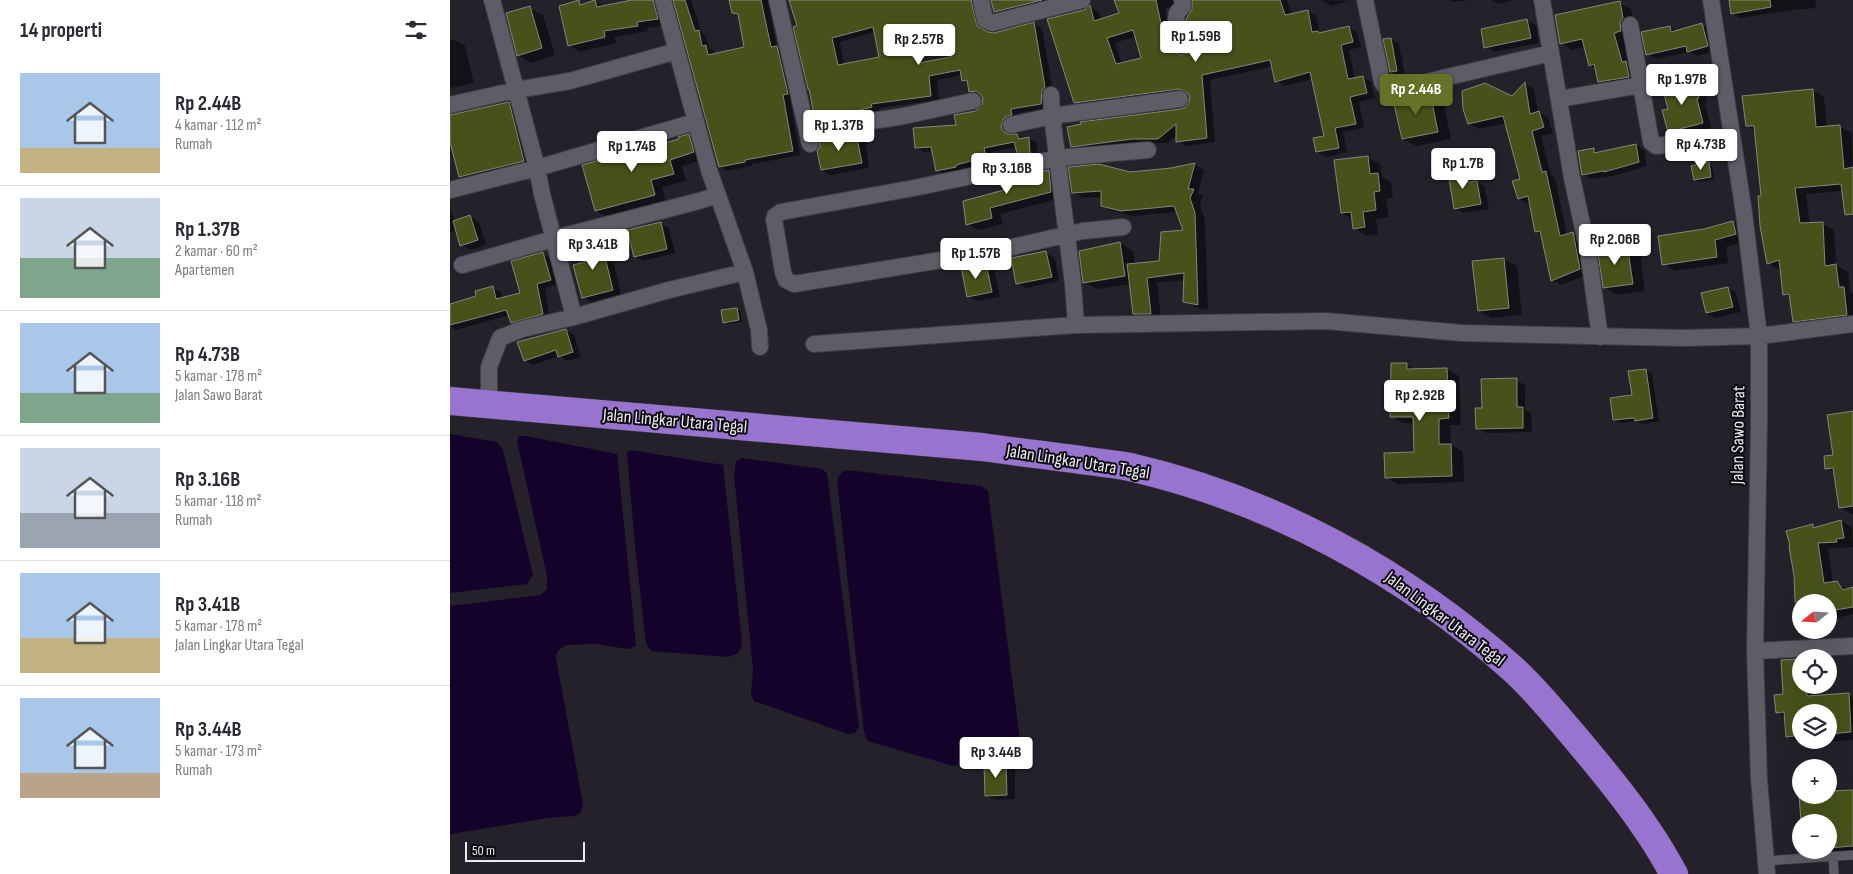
<!DOCTYPE html>
<html lang="id">
<head>
<meta charset="utf-8">
<style>
  :root { --surface:#fff; --page:#f2f2f3; --text:#2b2b33; --muted:#7c7c81; --line:#e1e1e2; --accent:#647127 }
  body { margin:0; font-family:"Sofia Sans Condensed",sans-serif; background:var(--page); color:var(--text); height:100vh; display:flex; flex-direction:column; font-size:19px; white-space:nowrap }
  * { box-sizing:border-box; margin:0 }
  p { font-size:16px; color:var(--muted) }
  .icon { flex:none; width:28px; height:28px; fill:none; stroke:currentColor; stroke-width:2; stroke-linecap:round; stroke-linejoin:round }
  .map { position:relative; flex:1; overflow:hidden }
  .sheet { display:flex; flex-direction:column; background:var(--surface); width:450px }
  .sheet>* { flex:none }
  .needle { width:32px; rotate:252deg }
  .controls { position:absolute; left:1342px; top:594px; display:grid; gap:10px }
  .controls a { display:grid; place-items:center; width:45px; height:45px; border-radius:50%; background:var(--surface); box-shadow:0 5px 20px #0002; font-size:25px }
  .scale { position:absolute; left:15px; bottom:12px; width:120px; box-sizing:border-box; padding-left:5px; border:2px solid #edebf2; border-top:0; font-size:14px; line-height:18px; white-space:nowrap; color:#edebf2; -webkit-text-stroke:4px #0d0b10; paint-order:stroke }
  .price { position:absolute; translate:-50% -42px; padding:0 11px; border-radius:5px; background:#fff; color:#222; font-size:16px; line-height:32px; filter:drop-shadow(0 1px 2px #0008) }
  .price::after { content:''; position:absolute; left:50%; top:30px; width:15px; height:11px; margin-left:-8px; background:inherit; clip-path:polygon(0 0,100% 0,50% 100%) }
  .price.current { background:var(--accent); color:#fff }
  ul { padding:0; list-style:none }
  li { display:flex; align-items:center; gap:15px; height:125px; padding:0 20px }
  li+li { border-top:1px solid var(--line) }
  li span { display:grid; place-items:center; flex:none; width:140px; height:100px; border-radius:0px; color:#555 }
  li>.icon { margin-inline-start:auto }
  span .icon { width:60px; height:60px; fill:#fffc; stroke-width:1 }
  li b { font-size:21px }
  h2 { display:flex; justify-content:space-between; align-items:center; height:60px; padding:0 20px; font-size:21px }
  main { display:flex; flex:1; min-height:0 }
  .map>svg:first-child { display:block }
</style>
</head>
<body>
<main>
<section class="sheet">
<h2>14 properti<svg class="icon" aria-label="filters" viewBox="0 0 24 24"><path d="M4 7h16M4 17h16"/><circle cx="9" cy="7" r="2"/><circle cx="15" cy="17" r="2"/></svg></h2>
<ul>
<li><span style="background:linear-gradient(#a9c7e8 75%,#c2b280 0)"><svg class="icon" aria-label="home" viewBox="0 0 24 24"><path d="M3 11l9-7 9 7M6 9v11h12V9"/></svg></span><div><b>Rp 2.44B</b><p>4 kamar · 112 m²</p><p>Rumah</p></div></li>
<li><span style="background:linear-gradient(#c9d6e8 60%,#7fa58c 0)"><svg class="icon" aria-label="home" viewBox="0 0 24 24"><path d="M3 11l9-7 9 7M6 9v11h12V9"/></svg></span><div><b>Rp 1.37B</b><p>2 kamar · 60 m²</p><p>Apartemen</p></div></li>
<li><span style="background:linear-gradient(#a9c7e8 70%,#7fa58c 0)"><svg class="icon" aria-label="home" viewBox="0 0 24 24"><path d="M3 11l9-7 9 7M6 9v11h12V9"/></svg></span><div><b>Rp 4.73B</b><p>5 kamar · 178 m²</p><p>Jalan Sawo Barat</p></div></li>
<li><span style="background:linear-gradient(#c9d6e8 65%,#9aa5b1 0)"><svg class="icon" aria-label="home" viewBox="0 0 24 24"><path d="M3 11l9-7 9 7M6 9v11h12V9"/></svg></span><div><b>Rp 3.16B</b><p>5 kamar · 118 m²</p><p>Rumah</p></div></li>
<li><span style="background:linear-gradient(#a9c7e8 65%,#c2b280 0)"><svg class="icon" aria-label="home" viewBox="0 0 24 24"><path d="M3 11l9-7 9 7M6 9v11h12V9"/></svg></span><div><b>Rp 3.41B</b><p>5 kamar · 178 m²</p><p>Jalan Lingkar Utara Tegal</p></div></li>
<li><span style="background:linear-gradient(#a9c7e8 75%,#b9a48a 0)"><svg class="icon" aria-label="home" viewBox="0 0 24 24"><path d="M3 11l9-7 9 7M6 9v11h12V9"/></svg></span><div><b>Rp 3.44B</b><p>5 kamar · 173 m²</p><p>Rumah</p></div></li>
</ul>
</section>
<div class="map">
<svg width="1403" height="874" viewBox="0 0 1403 874">
  <rect width="100%" height="100%" fill="#24212b"/>
  <!-- water -->
  <path fill="#15022a" d="M0,434l47,8 6,8 30,125 -6,9 -77,9z
    M69,436h7l91,18 19,192 -8,3 -33,-5 -30,1 -8,7 -1,6 27,146 -2,8 -6,4 -27,2 -98,16v-228l90,-11 7,-5v-14l-30,-135z
    M180,450l93,15 19,177c-1,11 -6,13 -15,15l-76,-6 -5,-7 -11,-98 -8,-93z
    M292,458l80,11 5,4 32,254 -4,6 -7,1 -94,-33 -3,-7 2,-25 -19,-194 2,-14z
    M397,470l134,16 7,5 32,249 -6,7 -46,8 -5,3 -3,6 -7,2 -85,-25 -4,-9 -27,-252 4,-7z"/>
  <!-- shadow -->
  <path fill="#0007" fill-rule="evenodd" d="M203,0l11,7 4,18 -21,3 1,3 -34,6 2,6 -36,9 -11,-7 10,-43 5,3 11,-4 9,5z
    M225,0h16l11,33 4,3 3,12 5,3v4l32,-7 -7,-32 -6,-3 -2,-13h37l9,47 8,5 10,46 -5,1 10,56 -48,9v2l-25,5 -7,-5z
    M341,0h189l-1,2 6,30 10,2 39,-10 8,4 11,64 -4,16 -31,5 2,6 -11,13 1,3h7l7,4 5,-1 8,5 1,15 -11,2 -8,-5 -2,-8 -26,5 2,10 -30,7 1,2 -19,4 -8,-5 -4,-19 -9,1 -8,-5 42,-21 26,-21 -2,-10 -4,1 -8,-5 -1,-8 -6,-3 -1,-5 -25,5 2,20 -60,8 1,4 -56,12 -8,-4 -17,-93zM425,32l6,26 -37,7 -4,-23zM498,35l5,23 -28,5 -4,-23z
    M541,0h66l-54,16 -8,-5z
    M666,0h64l1,3 -16,6 7,30 6,3 5,14h2l8,-7 20,-49h74l5,14 15,-3 9,5 4,18 28,-7 9,5 4,15 -12,3 6,29 8,-2 8,5 4,16 -16,4 5,26 -21,4 4,20 -21,5 -9,-5 8,-16 -12,-57 -28,7 -9,-5 -3,-15 -63,14 5,62 -29,4 -8,-5 -1,-6 -9,8h-27l-60,8 -9,-5 110,-36 5,-2 4,-5 -2,-10 -105,14 -9,-5 10,-91 5,-4 9,5 2,8 19,-6zM686,36l7,22 -21,6 -7,-21z
    M872,0l26,1 5,-1 -22,6z
    M999,0h19l-15,2z
    M1041,0h25l-19,4z
    M1280,0h85l1,8 -24,2 -52,8 -8,-5z
    M1170,3l11,6 3,15 6,59 -29,5 -12,-7 -3,-12 -6,-4 -5,-18 -13,3 -11,-7z
    M80,8l13,7 12,40 -24,8 -13,-8z
    M1077,21l9,4 3,18 -45,9 -8,-5z
    M1252,25l8,5 6,21 -19,5 -7,-4 -34,7 -8,-5 22,-27 8,4z
    M3,39l12,7 9,37 -24,5v-48z
    M941,39l8,5 6,31 -5,1 -9,-5z
    M1236,79l18,13 3,11h-2l6,25 -34,9 -8,-5v-22z
    M1075,84l9,5 4,23 10,6 5,15 -12,3 10,39 4,3 12,57 6,-1 9,5 7,35 -28,11 -9,-5 -10,-45 -6,-4 -5,-27h-2l-10,-5 3,-19 -16,-57 -27,6 -10,-5 43,-26z
    M1363,90l11,7 3,31 13,-1 12,6 1,57 -47,4 4,30h12l12,6 2,35 12,7 2,20 3,2v27l-48,7 -11,-7 -3,-23 -7,-4 -3,-25 -2,1 -11,-7 -12,-132 -9,-5z
    M980,94l13,7 8,38 -35,7 -13,-7z
    M59,103l17,10 15,58 -64,16 -17,-10 -10,-40v-22z
    M406,135l9,4 4,29 -39,7 -8,-5z
    M239,136l12,6 4,17 -23,7 4,15 -24,6 4,15 -58,15 -12,-6 84,-71z
    M1186,145l8,5 3,16 -34,10 -22,3 -8,-5 10,-25 7,4z
    M917,157l13,7 2,13 9,5 2,16 -7,1 3,18 -13,2 2,15 -11,2 -13,-8 -1,-9 -11,-6z
    M744,164l10,6 -6,23 5,3 -3,9 5,15 3,90 -13,-3 -10,-6v-21l-28,3 4,36h-16l-11,-6 -3,-29 -34,5 -13,-7 -4,-30 40,-9 13,8 2,14 25,-3 24,-31 -7,-19 -45,4 -19,-5 -11,-6v-8l-19,1 -10,-6 57,-19 42,-4z
    M1258,164l4,2 3,13 -16,3 -4,-3z
    M1009,166l8,5 3,12 7,-1 8,5 4,22 -25,4 -9,-5z
    M598,171l12,7 2,20 -62,16 3,10 -25,6 -11,-6 38,-33z
    M0,205l4,17 16,-5 9,5 7,23 -16,5 -9,-5 -4,-15 -7,2z
    M1283,222l11,7 4,12 -22,6 2,16 -53,8 -11,-7 40,-34z
    M210,224l9,4 6,25 -32,8 -8,-5z
    M147,239l8,5 4,17 5,2 7,32 -30,7 -8,-5 4,-34z
    M1177,244l13,8 5,39 -28,4 -13,-8z
    M596,253l9,5 4,23 -34,7 -8,-5z
    M93,254l8,5 8,25 -14,4 5,31 -30,7 -8,-4 -2,-7 -54,15 -6,-4v-21l28,-8 14,-9 9,4 2,6 19,-4z
    M1054,259l13,7 5,49 -30,3 -13,-7z
    M535,264l9,5 6,28 -23,4 -9,-5z
    M1278,288l8,5 5,19 -26,6 -8,-5z
    M287,309l3,2 2,11 -14,2 -4,-2z
    M116,331l8,4 7,22 -13,4 -9,-5 -26,9 -8,-5z
    M957,364l9,6 31,-1 12,7 2,49h-11l1,20 12,7 1,30 -66,2 -12,-7 30,-24 -1,-29 -12,-1 -12,-7z
    M1196,370l6,4 7,47 -17,3 -5,-3 -16,2 -7,-4 19,-23z
    M1066,380l9,5v25l6,3 1,19 -46,1 -9,-5 6,-19z
    M1403,412v103l-13,-8 -5,-34 -8,-5 8,-12z
    M1391,521l11,6 1,20 -25,2 5,34h4l11,7 5,-2v26l-24,6v-18h-28v20l-4,-2 -2,-44 17,-50 4,2z
    M1351,660v25h18v11l30,-1 4,2v43l-53,3 -13,-7 -2,-19 -8,-5 7,-17 -2,-33zM1351,712h28v28h-28z
    M536,765h20l9,4v30l-20,1 -9,-5z
    M1403,791v66l-32,2 -15,-9h23v-28h-27l-2,-27h29v-2z"/>
  <!-- building -->
  <path fill="#46521a" stroke="#83877a" fill-rule="evenodd" d="M129,0l1,5 15,-5 2,7 35,-7h21l5,19 -21,3 1,4 -34,5 1,6 -37,9 -9,-40z
    M223,0h12l10,31 4,-1 3,16 4,-1 2,10 36,-8 -6,-33 -6,-1 -3,-13h32l10,47 6,-1 11,48 -5,1 10,56 -48,9v2l-26,5z
    M339,0h182l6,26 11,6 6,1 40,-11 11,65 -3,4 -1,13 -30,5 1,6 -8,3 -3,9 2,4 5,3h9l2,5 10,-2 1,17 -12,2 -4,-14 -30,6 2,9 -30,8v2l-20,4 -5,-24 -16,1 -2,-20 43,-3 -2,-10 22,-4 6,-7 1,-6 -3,-4 -4,-3 -7,1 -2,-12 -5,1 -2,-11 -31,6 2,20 -60,8 1,3 -19,5v1l-38,7 -6,-31h-1l-15,-62 4,-1zM423,27l6,30 -41,8 -6,-27zM496,29l5,28 -33,6 -4,-27z
    M541,0h51l-48,12z
    M664,0h42l8,37 6,-1 2,12 3,4 5,3 8,-2 4,-6 -6,-28 6,-10v-9h88l5,15 23,-5 4,22 6,-1 1,2 30,-7 4,16 -12,3 7,34 15,-3 4,17 -17,4 6,27 -21,4 4,20 -23,4 -3,-14 11,-2 -14,-64 -35,10 -5,-22 -68,15 5,63 -31,4v-18l-18,15h-26l-61,8 -4,-20 14,-3 -1,-2 101,-13 5,-2 3,-5 1,-5 -2,-4 -9,-4 -105,14 -27,-84 37,-9 6,-5 4,16 25,-8zM683,30l8,28 -25,6 -9,-26z
    M1279,0h41l1,7 -40,7z
    M1170,1l3,17 -3,4 1,9 -7,2 8,29 4,-1 3,16 -31,5 -4,-18 -5,2 -7,-27 -22,5 -5,-29z
    M80,6l12,42 -25,8 -11,-43z
    M1077,19l4,19 -47,10 -3,-19z
    M1252,23l6,23 -21,6 -1,-6 -40,9 -5,-23 29,-6 1,6z
    M941,38l6,33 -7,1 -7,-33z
    M1236,77l3,10 7,-1 3,12 -2,1 6,24 -35,9 -6,-22 6,-1 -5,-19 6,-1 -2,-6z
    M1075,82l5,32 9,-3 5,16 -12,4 10,41 4,-1 14,65 13,-4 7,37 -29,12 -11,-50 -5,1 -7,-36 -10,3 -6,-18 8,-2 -17,-63 -35,8 -5,-15 -1,-18 23,-8 27,13z
    M1363,89l3,38 24,-2 4,44 9,-2v47l-8,1 -4,-31 -46,4 5,35 23,-1 2,44 11,-2 3,23h5l3,28 -54,7 -4,-28 -6,1 -4,-35 -12,4 -7,-38 -2,-30h3l-7,-70h-8l-4,-30z
    M980,92l8,40 -36,7 -9,-39z
    M59,102l15,59 -65,16 -9,-35v-27z
    M406,133l6,30 -41,7 -4,-19 3,-5 -1,-6z
    M239,134l5,18 -24,8 4,14 -23,6 4,15 -60,16 -13,-46 60,-17 1,1 36,-10 -1,-2z
    M1186,144l3,18 -35,10 -1,-1 -21,4 -4,-24 16,-3v5z
    M918,156l2,18 8,-1 2,18 -6,1 2,18 -13,2 2,15 -12,2 -2,-17 -10,1 -7,-53z
    M1259,162l2,15 -17,3 -3,-14z
    M745,163l-7,26h6l-4,9 5,15 3,92 -15,-3 1,-29 -37,5 4,36h-18l-6,-50 32,-3 2,-29 22,-2 -9,-24 -53,5 -20,-5v-15l-29,2 -4,-26 31,-3 31,8 41,-4z
    M1009,165l3,18 15,-2 4,23 -27,5 -7,-42z
    M599,170l2,22 -61,16 2,10 -26,7 -3,-24 41,-11 -2,-10z
    M20,215l8,25 -18,6 -7,-25z
    M1283,221l3,13 -21,6 2,17 -55,8 -4,-29 46,-7z
    M211,222l6,27 -33,8 -7,-27z
    M147,238l5,20 3,-1 8,33 -31,8 -9,-33 12,-3 -6,-20z
    M670,242l5,34 -42,7 -4,-32z
    M1177,243l6,41 -30,4 -6,-41z
    M596,251l6,26 -36,7 -5,-26z
    M93,252l8,28 -14,4 6,30 -32,9 -5,-13 -56,15v-21l26,-8 -1,-5 18,-5 3,13 24,-6 -9,-32z
    M1054,258l5,50 -31,3 -6,-50z
    M536,263l6,29 -25,5 -6,-30z
    M1278,287l5,20 -27,6 -5,-20z
    M287,308l2,12 -16,3 -2,-13z
    M116,329l7,23 -15,5 -2,-7 -32,11 -7,-19z
    M941,363h16v6l40,-1 2,50 -10,1v25h12l1,32 -67,2 -1,-25 30,-1 -1,-35h-23z
    M1196,369l7,49 -18,3 -1,-3 -21,2 -3,-22 22,-3 -4,-24z
    M1067,378v29h6v21l-47,1 -1,-21h7l-1,-29z
    M1403,411v95l-14,2 -6,-40 -8,1 -1,-13 9,-1 -6,-40z
    M1391,520l3,18 -8,1 1,3 -19,1 6,40 13,-2 6,9 10,-3v20l-24,4v-9h-34l-1,-26 -5,-30h1l-4,-15 27,-7v4z
    M1351,659v26h6v11l42,-3 2,39 -22,2v-22h-28v23l-15,2 -2,-25 -8,1 -2,-18 9,-1 -2,-34z
    M556,763l1,32 -22,1 -1,-32z
    M1403,790v56l-24,2v-26h-28l-2,-27h30v-4z"/>
  <g fill="none" stroke-linecap="round" stroke-linejoin="round">
    <defs>
      <path id="lane" d="M1383,857l1,17
        M1315,861l88,-6"/>
      <path id="street" d="M42,0l45,168 5,26 32,123 95,-27 76,-18
        M213,0l46,170 36,102 14,58 1,17
        M327,0l33,144
        M531,0l4,20 7,3 90,-23
        M732,0l1,6 -6,7 -1,6 6,26
        M915,0l17,82 4,6 6,2 159,-37 21,125 16,73 12,86
        M1092,0l9,53
        M1261,0l33,213 15,123v88l-4,227 4,128 8,95
        M1180,25l11,60
        M601,95l1,21 21,168 3,41 250,-4 136,12 222,5 75,-2 94,-12
        M1109,99l82,-14 10,57 5,4 76,-9
        M0,105l66,-15 54,-9 107,-30
        M561,125l41,-9 128,-17
        M358,132l28,-6 63,-9 74,-16
        M0,190l87,-22 158,-46
        M673,227l-40,4 -93,21 -196,32 -8,-4 -3,-8 -9,-53 1,-3 6,-4 133,-24 144,-30 90,-8
        M12,265l105,-30 132,-34 18,-6
        M364,344l262,-19
        M39,405v-38l11,-29 22,-9 52,-12
        M1305,651l98,-5"/>
      <path id="highway" d="M0,401l532,46c35,5 70,9 106,14 14,2 28,3 42,6 143,33 275,105 384,203 22,20 41,44 60,66 25,30 50,59 71,91 11,15 20,31 29,47"/>
    </defs>
    <!-- lane casing -->
    <use href="#lane" stroke="#3f3c44" stroke-width="10"/>
    <!-- street casing -->
    <use href="#street" stroke="#3f3c44" stroke-width="18"/>
    <!-- highway casing -->
    <use href="#highway" stroke="#3f3c44" stroke-width="29"/>
    <!-- lane -->
    <use href="#lane" stroke="#5f5b67" stroke-width="9"/>
    <!-- street -->
    <use href="#street" stroke="#5f5b67" stroke-width="16"/>
    <!-- highway -->
    <use href="#highway" stroke="#9873cf" stroke-width="28"/>
  </g>
  <g text-anchor="middle" dominant-baseline="central" stroke-width="4" stroke-linejoin="round" paint-order="stroke">
    <!-- street labels -->
    <g font-size="18" fill="#edebf2" stroke="#0d0b10">
      <text transform="translate(225 421) rotate(5)">Jalan Lingkar Utara Tegal</text>
      <text transform="translate(1288 435) rotate(-89)">Jalan Sawo Barat</text>
      <text transform="translate(628 462) rotate(9)">Jalan Lingkar Utara Tegal</text>
      <text transform="translate(995 619) rotate(37)">Jalan Lingkar Utara Tegal</text>
    </g>
  </g>
</svg>
<div class="controls">
<a><svg class="needle" viewBox="-14 -14 28 28"><path d="M0-13l5 13h-10z" fill="#e53935"/><path d="M0 13l5-13h-10z" fill="#7c7c81"/></svg></a>
<a><svg class="icon" aria-label="locate" viewBox="0 0 24 24"><circle cx="12" cy="12" r="6"/><path d="M12 2v4M12 18v4M2 12h4M18 12h4"/></svg></a>
<a><svg class="icon" aria-label="layers" viewBox="0 0 24 24"><path d="M12 4l9 5-9 5-9-5zM3 14l9 5 9-5"/></svg></a>
<a>+</a>
<a>−</a>
</div>
<div class="scale">50 m</div>
<b class="price" style="left:746px;top:63px">Rp 1.59B</b>
<b class="price" style="left:469px;top:66px">Rp 2.57B</b>
<b class="price" style="left:1232px;top:106px">Rp 1.97B</b>
<b class="price current" style="left:966px;top:116px">Rp 2.44B</b>
<b class="price" style="left:389px;top:152px">Rp 1.37B</b>
<b class="price" style="left:1251px;top:171px">Rp 4.73B</b>
<b class="price" style="left:182px;top:173px">Rp 1.74B</b>
<b class="price" style="left:1013px;top:190px">Rp 1.7B</b>
<b class="price" style="left:557px;top:195px">Rp 3.16B</b>
<b class="price" style="left:1165px;top:266px">Rp 2.06B</b>
<b class="price" style="left:143px;top:271px">Rp 3.41B</b>
<b class="price" style="left:526px;top:280px">Rp 1.57B</b>
<b class="price" style="left:970px;top:422px">Rp 2.92B</b>
<b class="price" style="left:546px;top:779px">Rp 3.44B</b>
</div>
</main>
</body>
</html>
